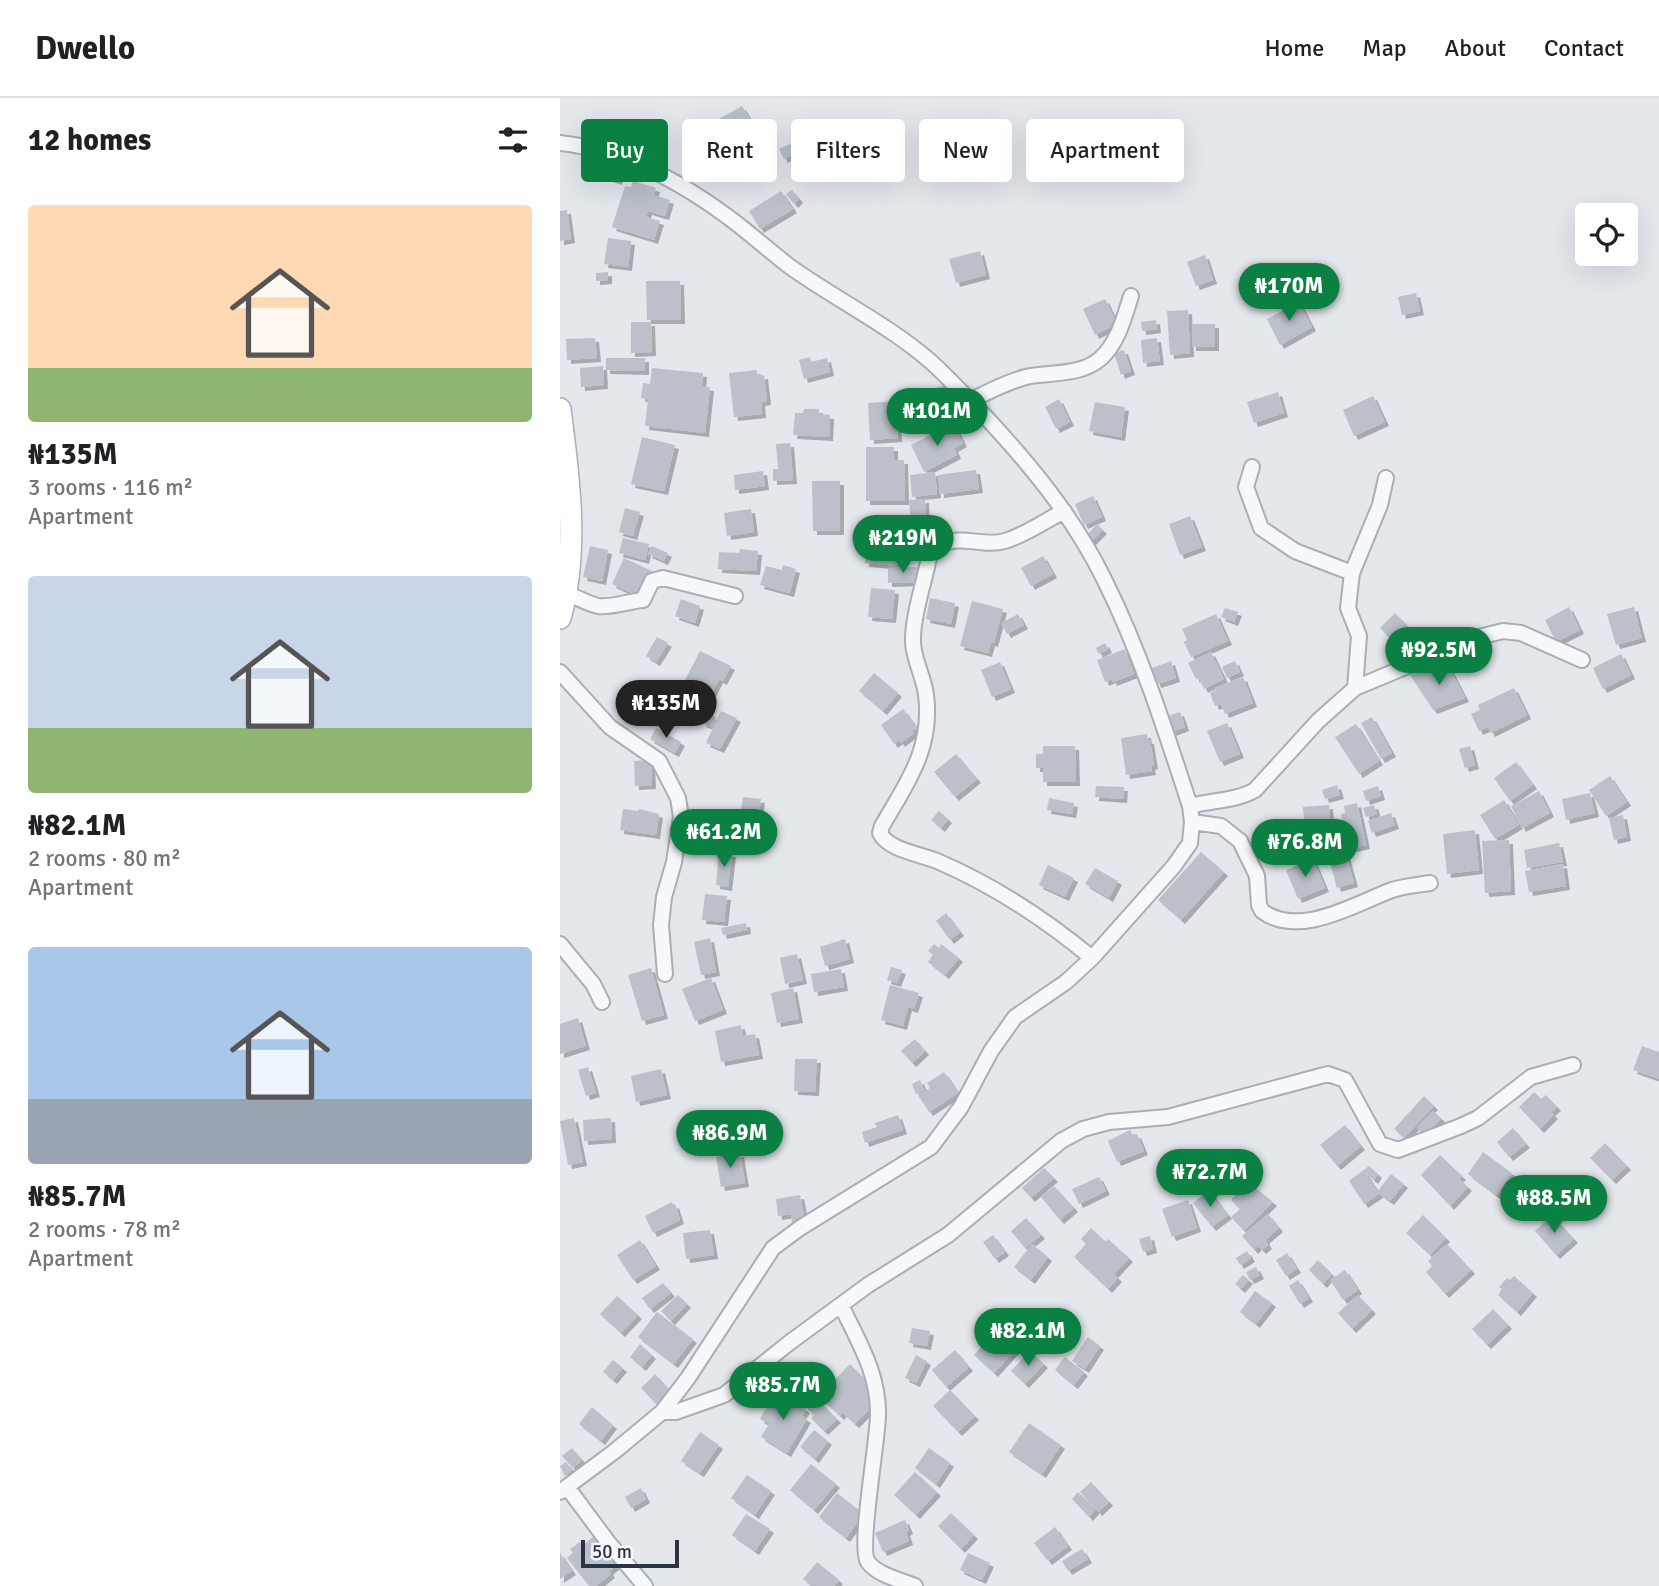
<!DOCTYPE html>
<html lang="en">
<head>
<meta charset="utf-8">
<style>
  :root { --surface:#fff; --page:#f6f6f6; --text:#202124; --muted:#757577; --line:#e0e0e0; --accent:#0b8043 }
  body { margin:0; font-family:Signika,sans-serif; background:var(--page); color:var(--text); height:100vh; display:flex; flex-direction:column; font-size:26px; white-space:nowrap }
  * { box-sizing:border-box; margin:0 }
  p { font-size:23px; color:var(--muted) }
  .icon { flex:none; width:38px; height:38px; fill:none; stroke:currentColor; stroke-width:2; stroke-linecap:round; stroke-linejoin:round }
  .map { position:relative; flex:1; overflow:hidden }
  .details { display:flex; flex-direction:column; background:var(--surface); width:560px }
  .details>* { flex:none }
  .top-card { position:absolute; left:21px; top:21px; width:665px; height:63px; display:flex; gap:14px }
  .buttons { position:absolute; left:1015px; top:105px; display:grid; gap:14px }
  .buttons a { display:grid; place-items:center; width:63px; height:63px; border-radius:7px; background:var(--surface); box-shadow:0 7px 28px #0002; font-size:35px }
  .scale { position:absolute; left:21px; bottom:18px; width:98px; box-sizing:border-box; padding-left:7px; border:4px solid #2b3445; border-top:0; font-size:19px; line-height:24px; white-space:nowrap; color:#2b3445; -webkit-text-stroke:5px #f4f6f9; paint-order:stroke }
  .price { position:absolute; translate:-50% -60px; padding:0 16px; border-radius:24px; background:var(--accent); color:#fff; font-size:23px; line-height:46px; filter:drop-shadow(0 2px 4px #0008) }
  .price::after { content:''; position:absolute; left:50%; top:42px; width:21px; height:16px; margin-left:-10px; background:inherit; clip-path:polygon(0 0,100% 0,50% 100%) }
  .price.current { background:#222; color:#fff }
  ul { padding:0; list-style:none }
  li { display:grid; align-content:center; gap:14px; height:371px; padding:0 28px }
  li span { display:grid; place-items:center; height:217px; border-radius:7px; color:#555 }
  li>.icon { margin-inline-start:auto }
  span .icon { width:126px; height:126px; fill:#fffc; stroke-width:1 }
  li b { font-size:30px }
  h2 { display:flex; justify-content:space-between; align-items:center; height:84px; padding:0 28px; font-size:30px }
  .pill { padding:0 24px; border-radius:7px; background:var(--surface); box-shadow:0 7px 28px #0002; font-size:24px; line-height:63px }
  .pill.current { background:var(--accent); color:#fff }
  header { display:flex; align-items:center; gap:42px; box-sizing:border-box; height:98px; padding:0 35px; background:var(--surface); border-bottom:2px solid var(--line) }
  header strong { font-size:33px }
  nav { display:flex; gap:38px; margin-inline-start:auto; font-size:24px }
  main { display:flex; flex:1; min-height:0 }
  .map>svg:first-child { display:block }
</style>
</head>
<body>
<header>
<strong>Dwello</strong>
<nav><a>Home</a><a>Map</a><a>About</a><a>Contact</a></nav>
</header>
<main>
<section class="details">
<h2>12 homes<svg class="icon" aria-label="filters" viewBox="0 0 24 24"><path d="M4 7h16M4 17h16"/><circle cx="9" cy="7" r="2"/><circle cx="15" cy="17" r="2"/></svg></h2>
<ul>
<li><span style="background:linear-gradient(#ffd9b3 75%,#8fb573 0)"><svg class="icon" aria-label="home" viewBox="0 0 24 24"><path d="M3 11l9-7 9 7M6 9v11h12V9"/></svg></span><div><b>₦135M</b><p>3 rooms · 116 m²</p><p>Apartment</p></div></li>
<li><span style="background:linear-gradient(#c9d6e8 70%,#8fb573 0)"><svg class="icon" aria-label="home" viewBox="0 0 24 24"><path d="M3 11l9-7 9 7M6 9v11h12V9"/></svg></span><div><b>₦82.1M</b><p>2 rooms · 80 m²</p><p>Apartment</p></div></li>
<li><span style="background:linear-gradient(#a9c7e8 70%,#9aa5b1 0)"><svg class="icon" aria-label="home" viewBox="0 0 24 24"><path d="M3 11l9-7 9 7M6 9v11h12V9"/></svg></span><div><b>₦85.7M</b><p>2 rooms · 78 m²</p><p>Apartment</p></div></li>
</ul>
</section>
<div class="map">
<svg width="1099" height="1488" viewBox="0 0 1099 1488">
  <defs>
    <filter id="shadow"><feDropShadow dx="4" dy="4" stdDeviation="0" flood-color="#0004"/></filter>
  </defs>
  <rect width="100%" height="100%" fill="#e4e7ec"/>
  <!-- building -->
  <path fill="#bbc0ca" filter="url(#shadow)" d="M182,8l16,28 -23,13 -16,-28z
    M230,46l5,9 -11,6 -5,-10z
    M41,64l21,7 -4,12 -21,-7z
    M73,83l23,7 -2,7 16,5 -5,16 -17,-5 -2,6 14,4 -6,19 -42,-13 13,-41 6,1z
    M232,92l7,9 -5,5 -8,-10z
    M221,93l12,18 -33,20 -11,-18z
    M7,112l4,29 -11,2v-30z
    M48,140l23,3 -3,26 -24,-3z
    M420,153l6,24 -30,8 -7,-24z
    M645,157l8,25 -17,6 -9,-24z
    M48,174v8l-12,1v-8z
    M86,183h34l1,39h-34z
    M856,195l4,18 -18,4 -4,-18z
    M545,201l12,25 -22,11 -12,-26z
    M739,204l13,25 -32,18 -13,-26z
    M628,212l2,43 -20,2 -3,-44z
    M596,222l1,9 -15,2 -1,-9z
    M71,224h20l1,30 -21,1z
    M632,226h23v23h-23z
    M35,240l2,20 -30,2 -1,-21z
    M597,240l3,23 -17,2 -2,-23z
    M564,252l7,21 -10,4 -7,-22z
    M250,259l1,5 16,-4 3,14 -26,7 -5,-19z
    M46,260h39v13l-39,-1z
    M43,268l1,19 -23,2 -1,-19z
    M92,270l51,5 -1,13 8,1 -5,46 -60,-7 3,-27 -7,-1 2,-15 7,1z
    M197,272v6l7,-1 3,26 -6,1 1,12 -28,3 -5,-44z
    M386,287l8,26 -47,15 -8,-26z
    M718,294l6,21 -30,10 -7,-21z
    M813,298l12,26 -31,14 -11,-26z
    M499,301l11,23 -14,7 -11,-22z
    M336,303l2,37 -28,2 -2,-37z
    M535,304l30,5 -4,30 -32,-6z
    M244,311h15v5l11,1 -1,22 -36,-2 2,-22h8z
    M386,329l2,6 8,-4 7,14 -9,5 3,7 -33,17 -13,-27z
    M82,339l33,8 -11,46 -33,-7z
    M230,345l3,37 -20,1v-12h5l-2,-25z
    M306,349h28v13h10l1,41h-39z
    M416,372l3,19 -39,5 -2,-19z
    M203,373l2,15 -30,4 -1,-15z
    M375,374l2,22 -25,3 -2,-22z
    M252,383h28v50h-27z
    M533,398l9,21 -18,8 -9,-21z
    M365,401l1,27 -15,1 -2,-27z
    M65,410l15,4 -7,24 -14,-4z
    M191,411l3,23 -27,4 -3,-23z
    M630,418l12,31 -22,8 -11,-31z
    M537,426l6,6 -11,11 -6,-5z
    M63,440l26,6 -4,16 -26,-7z
    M306,442l36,3 -2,23 -35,-3z
    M30,448l18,4 -6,31 -19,-4z
    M92,448l16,7 -4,8 -16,-7z
    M180,451l18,2 -2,20 -38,-2 1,-17 20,1z
    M483,458l10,18 -22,12 -10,-18z
    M64,460l28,13 -12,26 -28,-13z
    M223,467l13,4 -6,24 -30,-8 6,-19 16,4z
    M358,469l1,15 -31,1v-15z
    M311,490l24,2 -3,29 -24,-2z
    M370,500l25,5 -4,21 -25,-5z
    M121,501l19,7 -5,17 -20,-7z
    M412,503l31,8 -9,34 -3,-1 -3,11 -28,-7z
    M1009,509l11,23 -24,12 -11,-22z
    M1074,509l8,31 -26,7 -9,-31z
    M665,510l13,4 -4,10 -13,-5z
    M835,515l19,19 -16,15 -18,-19z
    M458,516l6,11 -17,9 -6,-11z
    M656,516l12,27 -37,16 -7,-15 3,-2 -5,-11z
    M97,539l11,6 -12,19 -10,-6z
    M545,545l3,6 -9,5 -3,-6z
    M565,551l9,25 -21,8 -1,-3 -7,3 -8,-22z
    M140,553l31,15 -8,15 -4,-2 -8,16 -27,-13z
    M651,554l13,27 -20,10 -5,-11 -3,1 -8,-16z
    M1061,556l10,21 -28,14 -10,-21z
    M611,563l5,17 -19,6 -5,-16z
    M675,563l5,11 -13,6 -5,-11z
    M440,564l11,27 -19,8 -11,-27z
    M888,567l17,33 -32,12 -23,-35z
    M314,575l24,20 -15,18 -24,-20z
    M683,579l10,26 -28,11 -4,-10 -6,2 -5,-13 6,-3 -1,-2z
    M97,588l19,10 -4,8 6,2 -6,10 -5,-2 -6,12 -19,-10z
    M954,590l13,27 -36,18 -3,-6 -9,4 -8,-17 9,-4 -2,-5z
    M343,611l14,19 -5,3 2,2 -13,10 -2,-3 -5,4 -13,-19z
    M161,613l16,7 -17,31 -14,-6z
    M620,614l5,15 -13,5 -5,-16z
    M146,615l10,4 -4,10 -10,-4z
    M812,619l20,36 -11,6 -20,-36z
    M667,625l13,31 -20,8 -13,-31z
    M796,626l23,37 -20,13 -24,-37z
    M96,630l25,14 -6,11 -25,-14z
    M587,636l1,6h2l4,25 -3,1 1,5 -26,4 -5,-37z
    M483,648h32l1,36h-33v-14h-7v-14h7z
    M910,648l5,19 -10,3 -6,-19z
    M396,656l21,25 -22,18 -21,-25z
    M91,662l1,25 -17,1 -1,-25z
    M956,664l17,23 -23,16 -16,-23z
    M1050,678l17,26 -21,14 -17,-26z
    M777,687l3,10 -15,4 -3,-9z
    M536,688l28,1 -1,12 -28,-2z
    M818,688l3,10 -15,5 -3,-10z
    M979,693l11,22 -28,15 -11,-22z
    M1030,695l5,20 -29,7 -4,-21z
    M183,699l18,2 -2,14 -18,-2z
    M489,700l25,5 -2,11 -25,-4z
    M944,702l15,25 -24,14 -15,-24z
    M797,705l9,42 -13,3 -3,-14 -5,1 -4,-21 4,-1 -1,-7z
    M769,707l2,25 -26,2 -2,-25z
    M814,707l3,9 -11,3 -3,-9z
    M63,711l15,2 1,-2 20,5 -3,21 -36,-5z
    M379,713l9,8 -7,9 -10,-8z
    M831,715l4,12 -23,8 -4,-12z
    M180,716l18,2 -4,32 -17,-1z
    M1063,717l4,22 -13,3 -5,-22z
    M915,732l4,40 -32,4 -4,-40z
    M949,742l2,51 -26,2 -3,-52z
    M999,745l4,19 -36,6 -3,-18z
    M159,754l13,1 -4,34 -12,-2z
    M641,754l23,20 -43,48 -23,-20z
    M786,756l8,29 -17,5 -8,-29z
    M753,761l12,29 -27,11 -12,-29z
    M1003,766l3,22 -37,6 -4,-21z
    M488,767l26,13 -9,19 -26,-12z
    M535,770l23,13 -9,17 -24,-14z
    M145,796l22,2 -3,26 -22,-2z
    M386,815l14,19 -10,8 -14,-19z
    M186,825l1,7 -24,5 -2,-7z
    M150,840l6,34 -15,3 -7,-33z
    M285,841l5,20 -25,7 -5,-19z
    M374,846l5,4 2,-4 18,14 -14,17 -17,-13 5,-7 -5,-4z
    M237,856l6,26 -18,4 -5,-26z
    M331,869l11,3 -5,13 -10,-3z
    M91,870l13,47 -22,6 -14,-46z
    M281,871l3,18 -30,5 -3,-18z
    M151,880l12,32 -28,11 -13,-32z
    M330,887l29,8 -5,16 -6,-2 -5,19 -22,-6z
    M233,890l6,31 -22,4 -6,-30z
    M18,920l8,28 -26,8v-30z
    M181,927l2,11 12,-2 4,21 -38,7 -6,-31z
    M355,941l10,12 -13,12 -11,-12z
    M1082,948l17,6v27l-26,-9z
    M235,961h22l-2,33 -21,-1z
    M28,969l8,26 -10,3 -8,-26z
    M101,971l6,26 -31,7 -5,-26z
    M384,974l14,21 -29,19 -11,-17 12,-7 -3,-5z
    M360,982l4,10 -8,4 -4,-10z
    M974,994l7,7 5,-4 11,12 -6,5 3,3 -14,14 -21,-22z
    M864,998l10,10 -30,32 -10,-9z
    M873,1013l8,7 -16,18 -8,-8z
    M338,1017l5,15 -38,13 -3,-11 15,-5 -2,-4z
    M14,1020l9,44 -15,3 -8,-44z
    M51,1020l1,21 -28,2 -1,-21z
    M785,1027l16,21 -24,20 -17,-21z
    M953,1030l13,16 -17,13 -12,-15z
    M570,1032l3,6 4,-2 7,17 -27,11 -9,-21z
    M1045,1045l22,23 -15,14 -22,-22z
    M923,1054l29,21 -16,22 -28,-21z
    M180,1055l5,30 -24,4 -5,-30z
    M880,1057l22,21 -3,3 9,8 -18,19 -29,-31z
    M809,1068l9,8 -4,6 -9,-8 14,22 -15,10 -15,-23z
    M484,1070l10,10 -23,20 -9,-10z
    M831,1076l13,10 -14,17 -13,-9z
    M539,1079l7,14 -27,13 -7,-15z
    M688,1084l25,20 -29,29 -13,-14 9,-8 -9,-9z
    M494,1088l20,22 -14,12 -19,-23z
    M649,1092l19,25 -16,12 -19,-24z
    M240,1097l5,25 -13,3 -1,-9 -13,2 -2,-17z
    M628,1102l9,28 -25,9 -10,-28z
    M112,1104l1,3 2,-1 5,16 -27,13 -8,-17z
    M708,1116l11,14 -14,12 3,5 -6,5 -4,-4 -4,4 -12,-14z
    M863,1117l23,23 -16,17 -24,-22z
    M992,1117l22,24 -18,16 -21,-24z
    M466,1120l15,17 -16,13 -14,-17z
    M531,1130l15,14 2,-3 21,19 -15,16 4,4 -10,11 -34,-32 12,-13 -5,-5z
    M150,1132l4,25 -28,4 -3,-26z
    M433,1137l12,17 -10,7 -12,-17z
    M590,1138l3,13 -10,3 -4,-13z
    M80,1142l16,26 -23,14 -16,-25z
    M472,1146l16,13 -17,23 -17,-13z
    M887,1146l24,26 -26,24 -19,-22 6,-6 -4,-5z
    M687,1153l4,7 -11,7 -4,-7z
    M727,1155l10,16 -11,7 -10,-16z
    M758,1162l14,14 -9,10 -14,-14z
    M696,1169l4,8 -10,5 -4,-8z
    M785,1172l13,20 -15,10 -13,-20z
    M683,1177l6,5 -8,9 -6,-5z
    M954,1178l19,17 -16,19 -19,-17 4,-6 -3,-2 8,-9 3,2z
    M738,1182l11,18 -9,6 -11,-18z
    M103,1185l8,10 -21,16 -8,-11z
    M695,1193l17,12 -16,21 -16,-12z
    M118,1197l9,9 -16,17 -10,-10z
    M798,1197l14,15 -20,19 -14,-16z
    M57,1198l21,19 -17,18 -21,-19z
    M933,1211l15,16 -21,20 -15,-16z
    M97,1214l36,27 -19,25 -36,-27z
    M352,1230l18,3 -3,15 -18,-3z
    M435,1234l20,18 -21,23 -20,-18z
    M528,1239l12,9 -15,23 -13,-8z
    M80,1246l12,11 -10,12 -12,-10z
    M395,1252l14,17 -23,20 -14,-17z
    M470,1253l14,13 -19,20 -14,-13z
    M356,1257l11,6 -11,22 -11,-5z
    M505,1259l19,15 -10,13 -19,-15z
    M53,1262l10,8 -10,12 -10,-8z
    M290,1266l24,25 -5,6 7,8 -21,21 -12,-11 -3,3 -16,-15 4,-4 -5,-5z
    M95,1276l18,19 -14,14 -18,-19z
    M390,1292l25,26 -17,16 -25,-26z
    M216,1293l30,18 -4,7 5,3 -20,34 -26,-16 8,-13 -9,-5z
    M257,1301l20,20 -13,12 -13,-13 3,-3 -7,-6z
    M32,1309l21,18 -12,16 -22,-17z
    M469,1325l32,22 -19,29 -33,-22z
    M254,1332l14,11 -13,18 -15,-12z
    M140,1334l19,13 -19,28 -19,-12z
    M12,1350l10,12 -9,8 -11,-12z
    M369,1350l21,15 -14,21 -21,-16z
    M6,1364l6,8 -7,6 -5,-10z
    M251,1366l25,20 -22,26 -24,-20z
    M355,1374l22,20 -21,23 -22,-20z
    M187,1377l24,16 -16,24 -24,-17z
    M531,1384l18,20 -11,10 -2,-3 -7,8 -17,-18 6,-7 14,13 -12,-13z
    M81,1390l5,11 -15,9 -6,-11z
    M277,1395l27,21 -18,24 -27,-21z
    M391,1415l23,22 -13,14 -23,-23z
    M186,1416l24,15 -15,22 -23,-16z
    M345,1422l4,10 -3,2 3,9 -26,11 -8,-19z
    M495,1429l13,19 -20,15 -14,-18z
    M33,1439l23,28 -7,6 2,3 -15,12h-7l-22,-28 6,-5 -3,-4 10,-7 3,3z
    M522,1451l6,10 -20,12 -6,-10z
    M0,1455l12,18 -12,8z
    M408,1455l22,10 -8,17 -22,-10z
    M257,1464l22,18 -5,6h-22l-9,-7z"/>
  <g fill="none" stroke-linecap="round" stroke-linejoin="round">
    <defs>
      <path id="minor" d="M0,45c65,7 125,41 176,80 18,14 35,29 53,43 46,33 98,58 141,95 18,16 35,35 52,52 47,50 91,103 122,166 36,72 61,150 86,227l2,16 -2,21 -16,23 -82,92 -26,24 -51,35 -24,34 -30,56 -30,40 -131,81 -27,20 -85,130 -26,34 -47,39 -55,41
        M410,303c17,-9 37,-19 56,-24 23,-5 54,-1 74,-18 18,-16 24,-41 31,-63
        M692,369l-6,20 15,41 34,23 57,22
        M504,413c-19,10 -39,24 -59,30 -26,8 -59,-15 -76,17 -5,25 -17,60 -16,85 1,18 11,34 13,52 7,53 -19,88 -44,131l-2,7c8,17 40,21 57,28 56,24 108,58 155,97
        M7,496c10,3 21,10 31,12 12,2 32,-5 45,-6l9,-19 11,-3 72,18
        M0,574l50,55 49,34 19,37 3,19 -7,45 -10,35 -3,28 4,49
        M795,590l4,-52 -11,-28 4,-35 28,-68 6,-27
        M630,708c22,-6 46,-5 65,-16l63,-69 37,-33 120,-50 28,-7 18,2 61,27
        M632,724l29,4 19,15 17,35 2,29 3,6c37,28 95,-8 130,-21 12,-4 25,-5 38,-7
        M0,846l33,40 9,18
        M281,1207c17,36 38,69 37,110 0,25 -20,134 -10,147 9,13 33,18 47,24
        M102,1314h14l48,-17 65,-52 79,-58 80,-50 113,-94 22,-12 26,-7 59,-5 160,-43 17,6 35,64 18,6 63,-24 17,-8 53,-41 42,-12
        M7,1389l41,55 37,44"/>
      <path id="secondary" d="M0,311c9,68 19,143 0,209"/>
    </defs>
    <!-- minor casing -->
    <use href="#minor" stroke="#a9aeb7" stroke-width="18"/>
    <!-- secondary casing -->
    <use href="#secondary" stroke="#a9aeb7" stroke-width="24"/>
    <!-- minor -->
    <use href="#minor" stroke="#f7f8fa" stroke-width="14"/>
    <!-- secondary -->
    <use href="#secondary" stroke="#fff" stroke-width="21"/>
  </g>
</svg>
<div class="buttons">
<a><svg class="icon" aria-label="locate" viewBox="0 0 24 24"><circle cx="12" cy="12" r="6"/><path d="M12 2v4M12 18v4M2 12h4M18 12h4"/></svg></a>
</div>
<div class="scale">50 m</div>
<b class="price" style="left:729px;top:225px">₦170M</b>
<b class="price" style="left:377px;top:350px">₦101M</b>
<b class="price" style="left:343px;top:477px">₦219M</b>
<b class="price" style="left:879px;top:589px">₦92.5M</b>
<b class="price current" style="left:106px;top:642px">₦135M</b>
<b class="price" style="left:164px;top:771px">₦61.2M</b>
<b class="price" style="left:745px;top:781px">₦76.8M</b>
<b class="price" style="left:170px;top:1072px">₦86.9M</b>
<b class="price" style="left:650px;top:1111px">₦72.7M</b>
<b class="price" style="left:994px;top:1137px">₦88.5M</b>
<b class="price" style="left:468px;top:1270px">₦82.1M</b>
<b class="price" style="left:223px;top:1324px">₦85.7M</b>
<div class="top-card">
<a class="pill current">Buy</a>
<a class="pill">Rent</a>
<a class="pill">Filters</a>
<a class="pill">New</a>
<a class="pill">Apartment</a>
</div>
</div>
</main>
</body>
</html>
